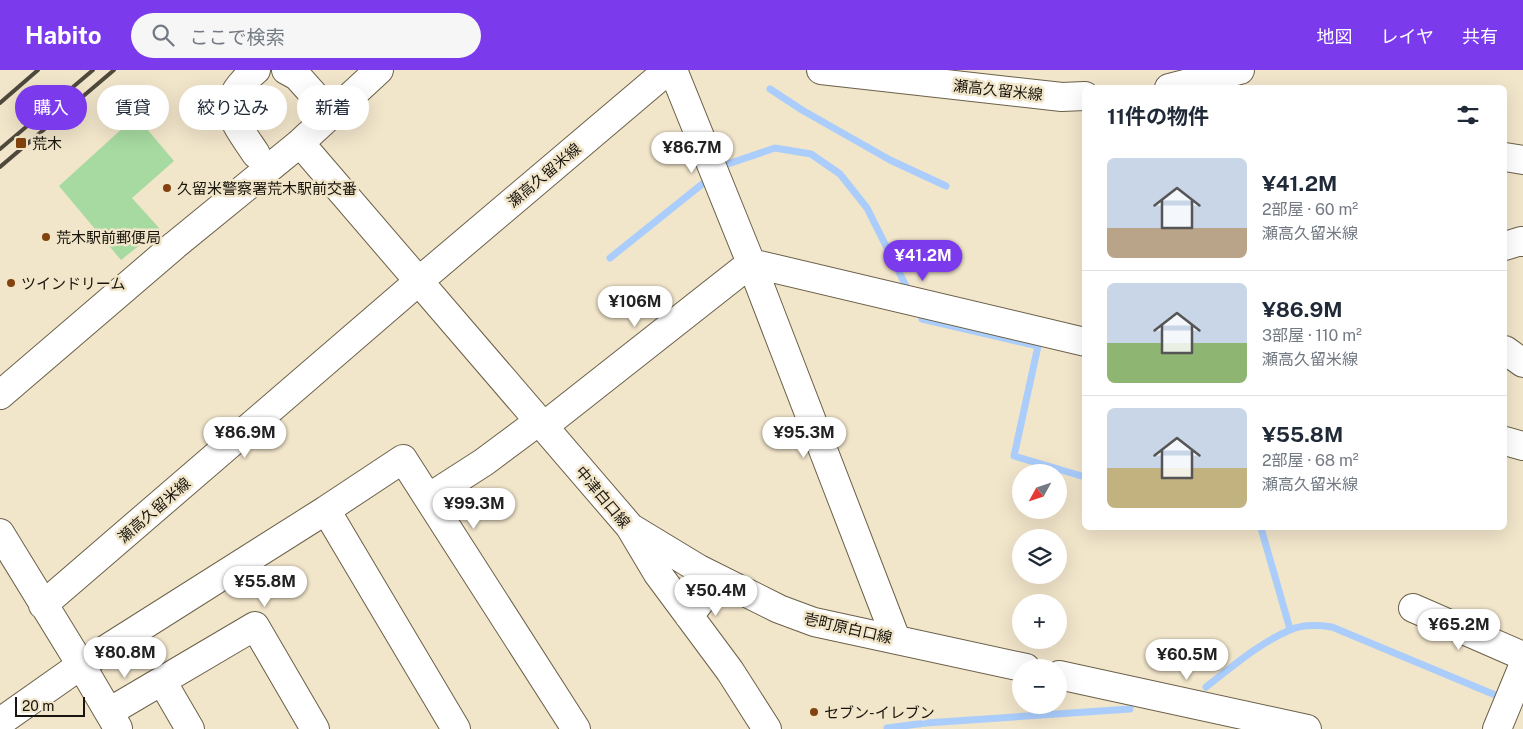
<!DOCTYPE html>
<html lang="ja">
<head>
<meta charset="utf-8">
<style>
  :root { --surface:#fff; --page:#f6f6f7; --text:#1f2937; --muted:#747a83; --line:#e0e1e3; --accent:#7c3aed }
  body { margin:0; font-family:"Public Sans","Noto Sans JP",sans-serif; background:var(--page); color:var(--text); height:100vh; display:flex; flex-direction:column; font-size:19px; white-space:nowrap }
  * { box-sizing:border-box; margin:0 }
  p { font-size:16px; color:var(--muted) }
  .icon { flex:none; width:28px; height:28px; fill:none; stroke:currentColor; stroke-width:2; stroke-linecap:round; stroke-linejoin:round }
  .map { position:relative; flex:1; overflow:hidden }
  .side { position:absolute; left:1082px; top:15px; width:425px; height:445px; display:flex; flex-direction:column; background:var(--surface); border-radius:8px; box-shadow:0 5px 20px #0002 }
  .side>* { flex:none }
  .top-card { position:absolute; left:15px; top:15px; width:475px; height:45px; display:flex; gap:10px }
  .needle { width:32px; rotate:230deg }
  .controls { position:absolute; left:1012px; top:394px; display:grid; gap:10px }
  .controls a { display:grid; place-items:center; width:55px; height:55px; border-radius:50%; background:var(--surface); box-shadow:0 5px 20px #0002; font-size:25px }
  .scale { position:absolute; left:15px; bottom:12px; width:70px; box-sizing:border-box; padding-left:5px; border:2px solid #19150c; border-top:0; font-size:14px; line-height:18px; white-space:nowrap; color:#19150c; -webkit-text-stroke:4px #f1e5ca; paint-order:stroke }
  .price { position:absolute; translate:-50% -42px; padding:0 11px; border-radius:18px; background:#fff; color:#222; font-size:16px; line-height:32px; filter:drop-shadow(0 1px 2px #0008) }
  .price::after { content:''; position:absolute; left:50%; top:30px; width:15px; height:11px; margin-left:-8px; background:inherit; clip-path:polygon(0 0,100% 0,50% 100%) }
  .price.on { background:var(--accent); color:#fff }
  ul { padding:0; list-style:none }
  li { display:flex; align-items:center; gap:15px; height:125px; padding:0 25px }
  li+li { border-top:1px solid var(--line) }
  li span { display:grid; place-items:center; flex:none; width:140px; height:100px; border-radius:8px; color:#555 }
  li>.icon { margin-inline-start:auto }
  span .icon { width:60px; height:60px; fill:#fffc; stroke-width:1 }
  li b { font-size:21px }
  h2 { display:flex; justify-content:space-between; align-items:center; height:60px; padding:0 25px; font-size:21px }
  .pill { padding:0 18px; border-radius:22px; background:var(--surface); box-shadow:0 5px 20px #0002; font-size:18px; line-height:45px }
  .pill.on { background:var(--accent); color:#fff }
  header { display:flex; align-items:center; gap:30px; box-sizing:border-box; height:70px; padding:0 25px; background:var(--accent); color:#fff }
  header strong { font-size:24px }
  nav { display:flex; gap:28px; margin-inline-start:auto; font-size:18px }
  .search { width:350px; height:45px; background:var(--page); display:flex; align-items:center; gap:12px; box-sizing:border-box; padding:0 18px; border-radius:28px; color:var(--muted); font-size:19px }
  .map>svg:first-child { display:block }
</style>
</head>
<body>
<header>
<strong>Habito</strong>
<div class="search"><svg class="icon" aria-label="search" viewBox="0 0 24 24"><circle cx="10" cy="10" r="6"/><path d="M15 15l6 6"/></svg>ここで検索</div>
<nav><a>地図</a><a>レイヤ</a><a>共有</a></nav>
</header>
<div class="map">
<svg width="1523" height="659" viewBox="0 0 1523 659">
  <rect width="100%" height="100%" fill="#f1e5ca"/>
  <!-- green -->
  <path fill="#a6daa0" d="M248 31a16 16 0 1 1 32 0a16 16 0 1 1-32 0Z
    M136,46l38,45 -42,37 28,31 -39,31 -62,-74z"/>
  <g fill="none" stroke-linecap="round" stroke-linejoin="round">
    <!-- stream -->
    <path stroke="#aacdfc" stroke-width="7" d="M770,19l32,21 88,50 56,26
      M725,95l50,-17 36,6 29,20 27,34 40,80
      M610,188l96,-77
      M922,249l116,27 -24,110 71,21
      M1261,458l29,101
      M1206,617c26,-20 53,-44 84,-57 13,-6 28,-5 42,-3l168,70
      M887,658l39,-5 204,-14"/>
    <defs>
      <path id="minor" d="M256,0c-40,33 -24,48 0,84
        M286,0l11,6 34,38
        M673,0l78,193 145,376
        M1505,87l18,3
        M1505,176l16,-5 2,1
        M751,193l334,79
        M1505,280l18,13
        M544,356l207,-163
        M1505,371l18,5
        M428,428l56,-36 55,-41
        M326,440l77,-51 173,270
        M0,463l81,132 37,63
        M43,535l376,-324
        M1413,538l110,48
        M162,611l28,48
        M109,642l146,-86 60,103
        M0,652l81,-57 245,-155 130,219
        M1497,659l26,-63"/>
      <path id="major" d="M821,0l241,27 23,-1
        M1169,18l71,-18
        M300,73l330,384 28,47 72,97 37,58
        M419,211l249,-211
        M0,325l175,-150 125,-102 79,-73
        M633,459l66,40 80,40 35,13 212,46
        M689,546l14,-18 19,-17
        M1059,605l248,54"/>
    </defs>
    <!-- minor casing -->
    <use href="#minor" stroke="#6b6049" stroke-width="30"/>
    <!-- major casing -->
    <use href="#major" stroke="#6b6049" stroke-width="30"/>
    <!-- minor -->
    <use href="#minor" stroke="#fff" stroke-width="28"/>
    <!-- major -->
    <use href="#major" stroke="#fff" stroke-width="28"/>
    <!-- rail -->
    <path stroke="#4f493c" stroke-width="4" d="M0,33l38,-33
      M0,79l93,-79
      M0,97l114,-97"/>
  </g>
  <!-- markers -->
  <g fill="#83420e" stroke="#f1e5ca" stroke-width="2">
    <rect x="15" y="67" width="12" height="12" rx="2.5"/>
    <circle cx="167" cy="118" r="5"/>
    <circle cx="46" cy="167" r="5"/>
    <circle cx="11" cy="213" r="5"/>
    <circle cx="814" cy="642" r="5"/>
  </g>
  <g text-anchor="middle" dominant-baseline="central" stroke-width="5" stroke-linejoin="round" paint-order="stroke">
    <!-- street labels -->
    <g font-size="15" fill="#19150c" stroke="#f1e5ca">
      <text transform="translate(998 20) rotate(6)">瀬高久留米線</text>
      <text transform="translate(544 105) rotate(-40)">瀬高久留米線</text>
      <text transform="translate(603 427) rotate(50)">中津白口線</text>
      <text transform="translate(154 440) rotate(-41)">瀬高久留米線</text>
      <text transform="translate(848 558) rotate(13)">壱町原白口線</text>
    </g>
    <!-- poi labels -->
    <g font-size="15" fill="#19150c" stroke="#f1e5ca" text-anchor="start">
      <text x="32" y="73">荒木</text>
      <text x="177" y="118">久留米警察署荒木駅前交番</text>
      <text x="56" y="167">荒木駅前郵便局</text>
      <text x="21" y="213">ツインドリーム</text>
      <text x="824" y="642">セブン-イレブン</text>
    </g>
  </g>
</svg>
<div class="controls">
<a><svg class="needle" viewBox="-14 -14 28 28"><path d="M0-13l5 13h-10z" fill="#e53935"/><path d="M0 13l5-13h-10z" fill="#747a83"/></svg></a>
<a><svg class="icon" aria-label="layers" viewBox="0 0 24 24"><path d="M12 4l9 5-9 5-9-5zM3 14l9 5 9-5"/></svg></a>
<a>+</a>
<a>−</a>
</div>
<div class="scale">20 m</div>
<b class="price" style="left:692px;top:104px">¥86.7M</b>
<b class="price on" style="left:923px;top:212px">¥41.2M</b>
<b class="price" style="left:635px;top:258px">¥106M</b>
<b class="price" style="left:245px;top:389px">¥86.9M</b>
<b class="price" style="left:804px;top:389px">¥95.3M</b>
<b class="price" style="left:474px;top:460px">¥99.3M</b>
<b class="price" style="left:265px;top:538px">¥55.8M</b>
<b class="price" style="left:716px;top:547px">¥50.4M</b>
<b class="price" style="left:1459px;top:581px">¥65.2M</b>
<b class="price" style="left:125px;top:609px">¥80.8M</b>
<b class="price" style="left:1187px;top:611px">¥60.5M</b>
<div class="top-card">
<a class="pill on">購入</a>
<a class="pill">賃貸</a>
<a class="pill">絞り込み</a>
<a class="pill">新着</a>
</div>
<section class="side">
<h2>11件の物件<svg class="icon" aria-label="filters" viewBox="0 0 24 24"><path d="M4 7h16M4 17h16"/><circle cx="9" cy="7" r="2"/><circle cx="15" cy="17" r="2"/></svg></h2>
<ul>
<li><span style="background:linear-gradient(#c9d6e8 70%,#b9a48a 0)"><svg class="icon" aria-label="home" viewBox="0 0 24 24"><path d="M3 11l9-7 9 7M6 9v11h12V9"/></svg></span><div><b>¥41.2M</b><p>2部屋 · 60 m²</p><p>瀬高久留米線</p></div></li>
<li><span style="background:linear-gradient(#c9d6e8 60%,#8fb573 0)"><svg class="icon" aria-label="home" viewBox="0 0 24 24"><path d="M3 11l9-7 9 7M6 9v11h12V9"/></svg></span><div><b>¥86.9M</b><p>3部屋 · 110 m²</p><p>瀬高久留米線</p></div></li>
<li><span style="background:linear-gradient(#c9d6e8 60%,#c2b280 0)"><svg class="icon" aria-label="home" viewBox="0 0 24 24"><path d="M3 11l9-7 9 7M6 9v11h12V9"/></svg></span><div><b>¥55.8M</b><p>2部屋 · 68 m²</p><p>瀬高久留米線</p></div></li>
</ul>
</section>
</div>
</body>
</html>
